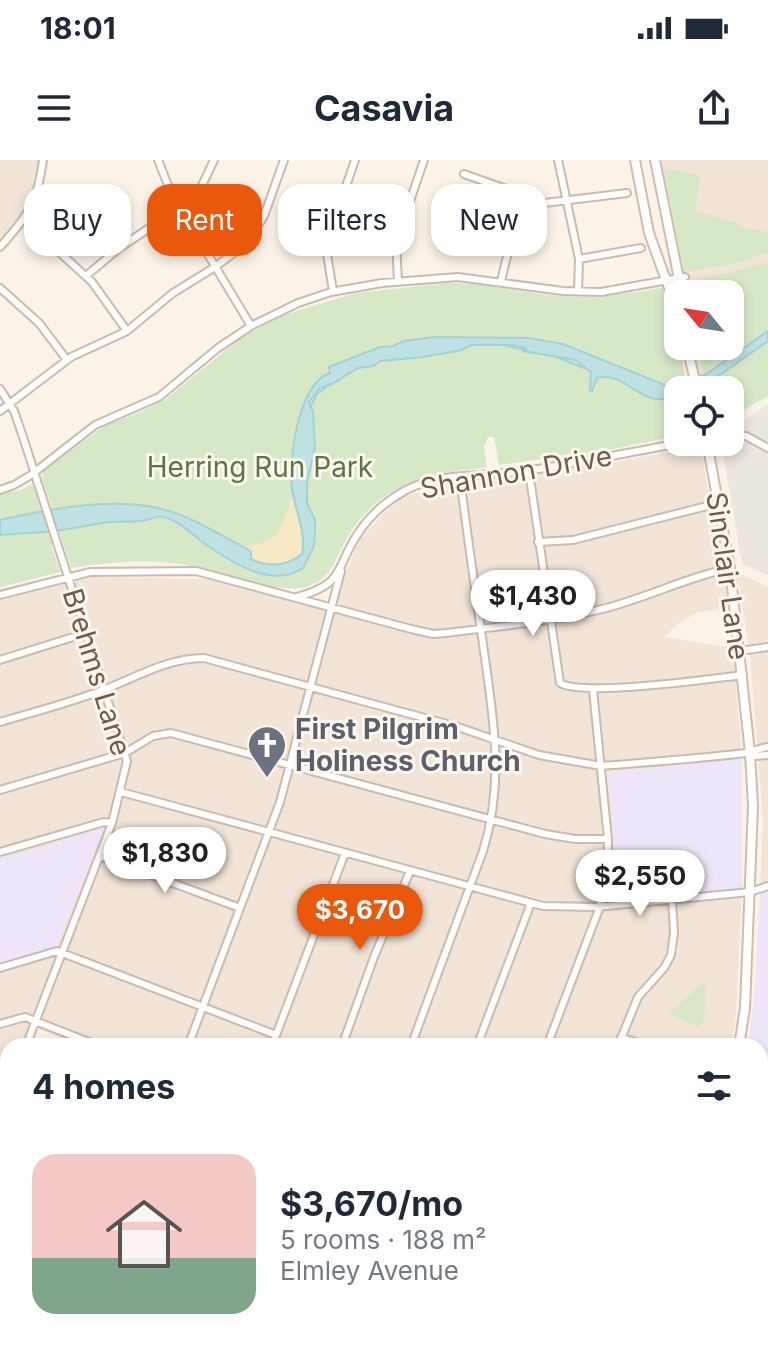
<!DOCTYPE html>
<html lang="en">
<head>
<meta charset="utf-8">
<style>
  :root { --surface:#fff; --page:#f6f6f7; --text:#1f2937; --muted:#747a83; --line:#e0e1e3; --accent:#ea580c }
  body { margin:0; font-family:Inter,sans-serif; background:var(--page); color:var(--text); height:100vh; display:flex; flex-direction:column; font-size:30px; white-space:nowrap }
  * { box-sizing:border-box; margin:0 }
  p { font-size:26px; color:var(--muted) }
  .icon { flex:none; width:44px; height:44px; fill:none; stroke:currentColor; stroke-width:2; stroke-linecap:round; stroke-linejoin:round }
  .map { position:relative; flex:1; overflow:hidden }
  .sheet { position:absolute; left:0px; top:878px; width:768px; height:312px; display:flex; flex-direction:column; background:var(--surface); border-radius:24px 24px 0 0; box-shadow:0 4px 12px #0003 }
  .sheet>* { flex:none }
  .guide { position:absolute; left:24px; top:24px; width:720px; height:72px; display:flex; gap:16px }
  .needle { width:52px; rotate:300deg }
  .fabs { position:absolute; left:664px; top:120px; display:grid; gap:16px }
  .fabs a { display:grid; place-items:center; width:80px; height:80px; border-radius:16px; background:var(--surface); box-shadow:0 4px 12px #0003; font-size:40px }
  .price { position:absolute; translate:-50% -68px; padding:0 18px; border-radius:28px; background:#fff; color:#222; font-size:26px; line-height:52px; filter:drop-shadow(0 2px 4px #0008) }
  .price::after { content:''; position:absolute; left:50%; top:48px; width:24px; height:18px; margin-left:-12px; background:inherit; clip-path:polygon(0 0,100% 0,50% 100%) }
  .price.active { background:var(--accent); color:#fff }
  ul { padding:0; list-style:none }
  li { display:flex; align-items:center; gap:24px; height:200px; padding:0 32px }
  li+li { border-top:2px solid var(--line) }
  li span { display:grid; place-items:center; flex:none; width:224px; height:160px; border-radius:24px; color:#555 }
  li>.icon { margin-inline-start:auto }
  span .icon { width:96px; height:96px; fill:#fffc; stroke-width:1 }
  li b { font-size:34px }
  h2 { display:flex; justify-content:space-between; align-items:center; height:96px; padding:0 32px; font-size:34px }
  .tag { padding:0 28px; border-radius:24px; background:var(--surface); box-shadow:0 4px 12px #0003; font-size:28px; line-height:72px }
  .tag.active { background:var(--accent); color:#fff }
  .status { display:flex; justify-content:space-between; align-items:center; height:56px; padding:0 40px; background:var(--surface); direction:ltr }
  .status svg { height:22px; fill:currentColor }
  header { display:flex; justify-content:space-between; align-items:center; height:104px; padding:0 32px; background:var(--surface); font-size:36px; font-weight:700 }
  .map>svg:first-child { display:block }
</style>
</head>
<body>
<div class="status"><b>18:01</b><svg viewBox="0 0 49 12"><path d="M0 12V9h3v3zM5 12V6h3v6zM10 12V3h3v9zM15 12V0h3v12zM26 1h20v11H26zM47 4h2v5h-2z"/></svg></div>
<header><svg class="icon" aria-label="menu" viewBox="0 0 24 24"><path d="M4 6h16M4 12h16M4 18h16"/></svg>Casavia<svg class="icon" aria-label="share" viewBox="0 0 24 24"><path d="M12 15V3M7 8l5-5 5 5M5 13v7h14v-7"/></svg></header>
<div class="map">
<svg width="768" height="1190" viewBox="0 0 768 1190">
  <rect width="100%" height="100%" fill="#fbf3e8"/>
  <!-- residential -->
  <path fill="#f2e4d7" d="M0,0h43l-6,36 -37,51z
    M655,0h113v179l-72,44 -7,-37h41v-52h-48z
    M700,286l29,162 -33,5 -21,13 -10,11 68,11 9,111 -135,13 7,65 -1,37 -6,27 135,-12 -6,127 -5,30h-649l-52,-20 -7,20h-15v40l-8,21v-508l62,-17 33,-5 110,2 130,34 11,-42 14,-32 26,-28 17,-14 36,-11 154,-20z
    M737,412l31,15v304l-8,2 3,-73 -13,-165z
    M3,962l5,2v127l-8,-1v-118z
    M22,1182h352l33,6 -378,2z"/>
  <!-- commercial -->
  <path fill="#fbe4dd" d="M435,1182h152l-4,8h-149z"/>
  <!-- industrial -->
  <path fill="#ece6e1" d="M768,244v171l-26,-11 -21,-122h9v-16l12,-4z
    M768,1164v26h-102v-8h94v-17z"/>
  <!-- education -->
  <path fill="#efe5f8" d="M742,599v130l-135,13 6,-28 1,-37 -7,-65z
    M101,669l2,2 -47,117 -56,15v-104z
    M768,731v410l-8,2v-257h-12l6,-48 6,-105z"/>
  <!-- green -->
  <path fill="#d7e8c7" d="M664,9l36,6 -5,36 45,13 1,3 27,5v20l-27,10 -57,10z
    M768,102v134l-38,22v-28h-23l-9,-44h32v-52h-42l-2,-11z
    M448,123c38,0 75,10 113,13 34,3 68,-3 101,-8l16,46 9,56h-9v46l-81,16 -98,13 -5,-28h-6l-4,10 3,20c-41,5 -81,9 -113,38 -11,9 -20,21 -27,33 -12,21 -16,42 -41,49 -31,8 -92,-18 -125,-23 -35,-5 -76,-2 -110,4l-29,-90 1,-7 61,-45 32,-12 30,-15 72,-59 45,-25 73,-22z
    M33,323l14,49 7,12 -3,1 9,27 -60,15v-92l24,-6z
    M701,823l5,1 -2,32 -4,12 -31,-14z"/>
  <!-- sand -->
  <path fill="#f8e9c5" d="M293,332c3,19 13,43 10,62l-22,11 -26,-3 -9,-14 -6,-3c42,2 42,-20 53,-53z"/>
  <!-- water -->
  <path fill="#bee1e4" stroke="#a4d1d5" stroke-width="2" d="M768,171v10l-64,45 -26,4v4c-35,20 -50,-24 -81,-16l-5,13 -2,-1 1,-18 -16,-12 -52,-9 2,-3 -12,-3h-42l-9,5 -39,7 -42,4 -8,5 -15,2 -26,16 -12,4 -11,14 4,10 2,36 -8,35v20l8,17v13l-1,13 -11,22c-30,21 -70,-5 -95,-22 -15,-10 -26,-24 -44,-29 -8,-2 -10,2 -18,3 -11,3 -25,1 -36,2 -17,2 -33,6 -49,8 -20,3 -41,3 -61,5v-15c53,-12 124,-26 175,-7 25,8 47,24 71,35l5,4v7c17,9 36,7 51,-5 4,-19 -5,-40 -9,-59 -6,-29 4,-112 37,-122l-1,-6 51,-20 13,-1 11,-5 31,-4 93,1 35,6 109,44 14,-9 19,-4z"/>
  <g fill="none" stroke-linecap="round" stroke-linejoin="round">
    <!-- stream -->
    <path stroke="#a4d1d5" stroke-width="2" d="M506,186l21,4
      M557,197l27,11
      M311,246l6,-12 13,-10"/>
    <defs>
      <path id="street" d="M158,0l13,33 80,133
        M558,0l21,99 -1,33
        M464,14l56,20 8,11
        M24,60l68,62 35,49
        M446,76l62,13
        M0,87c29,-32 37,-44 43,-87
        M579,99l62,-11
        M86,116l32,-27 79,-53 17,-36
        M398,121l-2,-39 28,-82
        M501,121l12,-49 15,-27 99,-12
        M0,128l39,35 28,37
        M333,131l-6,-37 1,-15 27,-79
        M0,229l14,22 9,26 104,324 -15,62 -86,223
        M0,251l71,-54 56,-26 46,-38 42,-26 24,-18 11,-11 14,-22 20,-56
        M730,275l16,1 22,12
        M529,311l31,212c24,14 148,-4 183,-8
        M0,330l14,-5 17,-10 64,-50 64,-28 59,-49 33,-22 47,-23 33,-11 51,-9 76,-6 105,14 38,1 84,-15
        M538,382l35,-2 146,-37
        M0,435l90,-23 106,-1 215,58 22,5 13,-1c53,-7 107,-11 160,-25 42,-11 82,-31 124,-40
        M297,437c48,-13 38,-28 60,-62 12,-19 29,-34 49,-45 37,-19 85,-13 125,-20 53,-8 104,-19 156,-28
        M740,491l28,-4
        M0,500l86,-27
        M0,562c34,-10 69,-19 103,-32 32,-12 64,-32 101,-32l254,69 81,28 62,11c48,-4 96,-7 144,-13 8,-1 14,-5 23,-6
        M750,593l6,3 12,-1
        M0,630l125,-37 28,-17 18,-3 374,101 30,5h33
        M121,632l422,114 53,1 154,-15 18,-6
        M0,692l104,-30 8,1
        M100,696l140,52
        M0,808l57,-17 219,84
        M0,864l25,-7 74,29
        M621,877l24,9
        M188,886l92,-244 61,-231
        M272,886l73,-193
        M342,886l32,-89 36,-86
        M411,886l72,-195c23,-74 9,-140 -1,-214 -8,-53 -15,-106 -22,-159
        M477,886l54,-143
        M547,886l52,-137 8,-37 1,-33 -15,-149
        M618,886l20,-49 26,-29 7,-13 3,-22 -2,-33
        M0,924l8,-2
        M0,956l8,-21
        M0,991l8,3
        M87,1190l10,-8
        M213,1190l5,-8
        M290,1190l5,-8
        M365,1190l3,-8"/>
      <path id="secondary" d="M635,0l14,73 29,80
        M655,0l27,134
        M687,186l10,44
        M707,282l23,126 20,185 3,53 -8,202 -6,38
        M0,1163l8,9
        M17,1182l8,8
        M5,1188l7,-6
        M592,1190l4,-8"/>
      <path id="primary" d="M0,1094h8
        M0,1105h8
        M760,1148l8,-1
        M760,1158l8,-1"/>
    </defs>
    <!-- street casing -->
    <use href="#street" stroke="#cdbaaf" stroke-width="10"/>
    <!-- secondary casing -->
    <use href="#secondary" stroke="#d1bcaf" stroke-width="12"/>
    <!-- primary casing -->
    <use href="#primary" stroke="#d8d1cd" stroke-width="13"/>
    <!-- street -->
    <use href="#street" stroke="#fff" stroke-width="6"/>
    <!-- secondary -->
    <use href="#secondary" stroke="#fff" stroke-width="8"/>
    <!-- primary -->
    <use href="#primary" stroke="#f5d2a5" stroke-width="9"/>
  </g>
  <!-- icons -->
  <defs>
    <symbol id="church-pin" viewBox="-11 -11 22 30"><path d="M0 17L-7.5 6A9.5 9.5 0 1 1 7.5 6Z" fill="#6b7280" stroke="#fef7ee"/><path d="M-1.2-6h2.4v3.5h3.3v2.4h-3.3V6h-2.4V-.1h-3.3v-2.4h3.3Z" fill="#fff"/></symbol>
  </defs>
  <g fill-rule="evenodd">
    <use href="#church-pin" x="245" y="563" width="44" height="60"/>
  </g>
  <g text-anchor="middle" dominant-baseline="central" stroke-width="6" stroke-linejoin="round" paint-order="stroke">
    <!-- park labels -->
    <g font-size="28" fill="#587846" stroke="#fef7ee">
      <text x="260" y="307">Herring Run Park</text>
    </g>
    <!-- street labels -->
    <g font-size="28" fill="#74594e" stroke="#fef7ee">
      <text transform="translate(516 312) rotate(-10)">Shannon Drive</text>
      <text transform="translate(728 416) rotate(82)">Sinclair Lane</text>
      <text transform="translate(97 512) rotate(73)">Brehms Lane</text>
    </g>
    <!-- worship labels -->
    <g font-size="28" font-weight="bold" fill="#5b616d" stroke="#fef7ee" text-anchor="start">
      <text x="295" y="569">First Pilgrim<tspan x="295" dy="32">Holiness Church</tspan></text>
    </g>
  </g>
</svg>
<div class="fabs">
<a><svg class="needle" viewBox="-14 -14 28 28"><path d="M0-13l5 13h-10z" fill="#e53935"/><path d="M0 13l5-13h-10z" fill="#747a83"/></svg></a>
<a><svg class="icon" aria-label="locate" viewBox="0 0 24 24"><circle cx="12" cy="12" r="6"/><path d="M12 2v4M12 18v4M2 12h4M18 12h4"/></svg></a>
</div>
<b class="price" style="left:533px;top:478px">$1,430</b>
<b class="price" style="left:165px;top:735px">$1,830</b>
<b class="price" style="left:640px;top:758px">$2,550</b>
<b class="price active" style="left:360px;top:792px">$3,670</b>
<div class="guide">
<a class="tag">Buy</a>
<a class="tag active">Rent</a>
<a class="tag">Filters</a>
<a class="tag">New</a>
</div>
<section class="sheet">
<h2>4 homes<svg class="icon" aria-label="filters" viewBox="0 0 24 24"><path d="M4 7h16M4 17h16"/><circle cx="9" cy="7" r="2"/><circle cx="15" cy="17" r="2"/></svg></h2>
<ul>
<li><span style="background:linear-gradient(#f6c9c9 65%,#7fa58c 0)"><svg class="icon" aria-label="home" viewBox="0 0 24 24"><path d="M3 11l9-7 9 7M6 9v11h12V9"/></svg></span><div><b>$3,670/mo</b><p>5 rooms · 188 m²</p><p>Elmley Avenue</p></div></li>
</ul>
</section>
</div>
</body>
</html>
